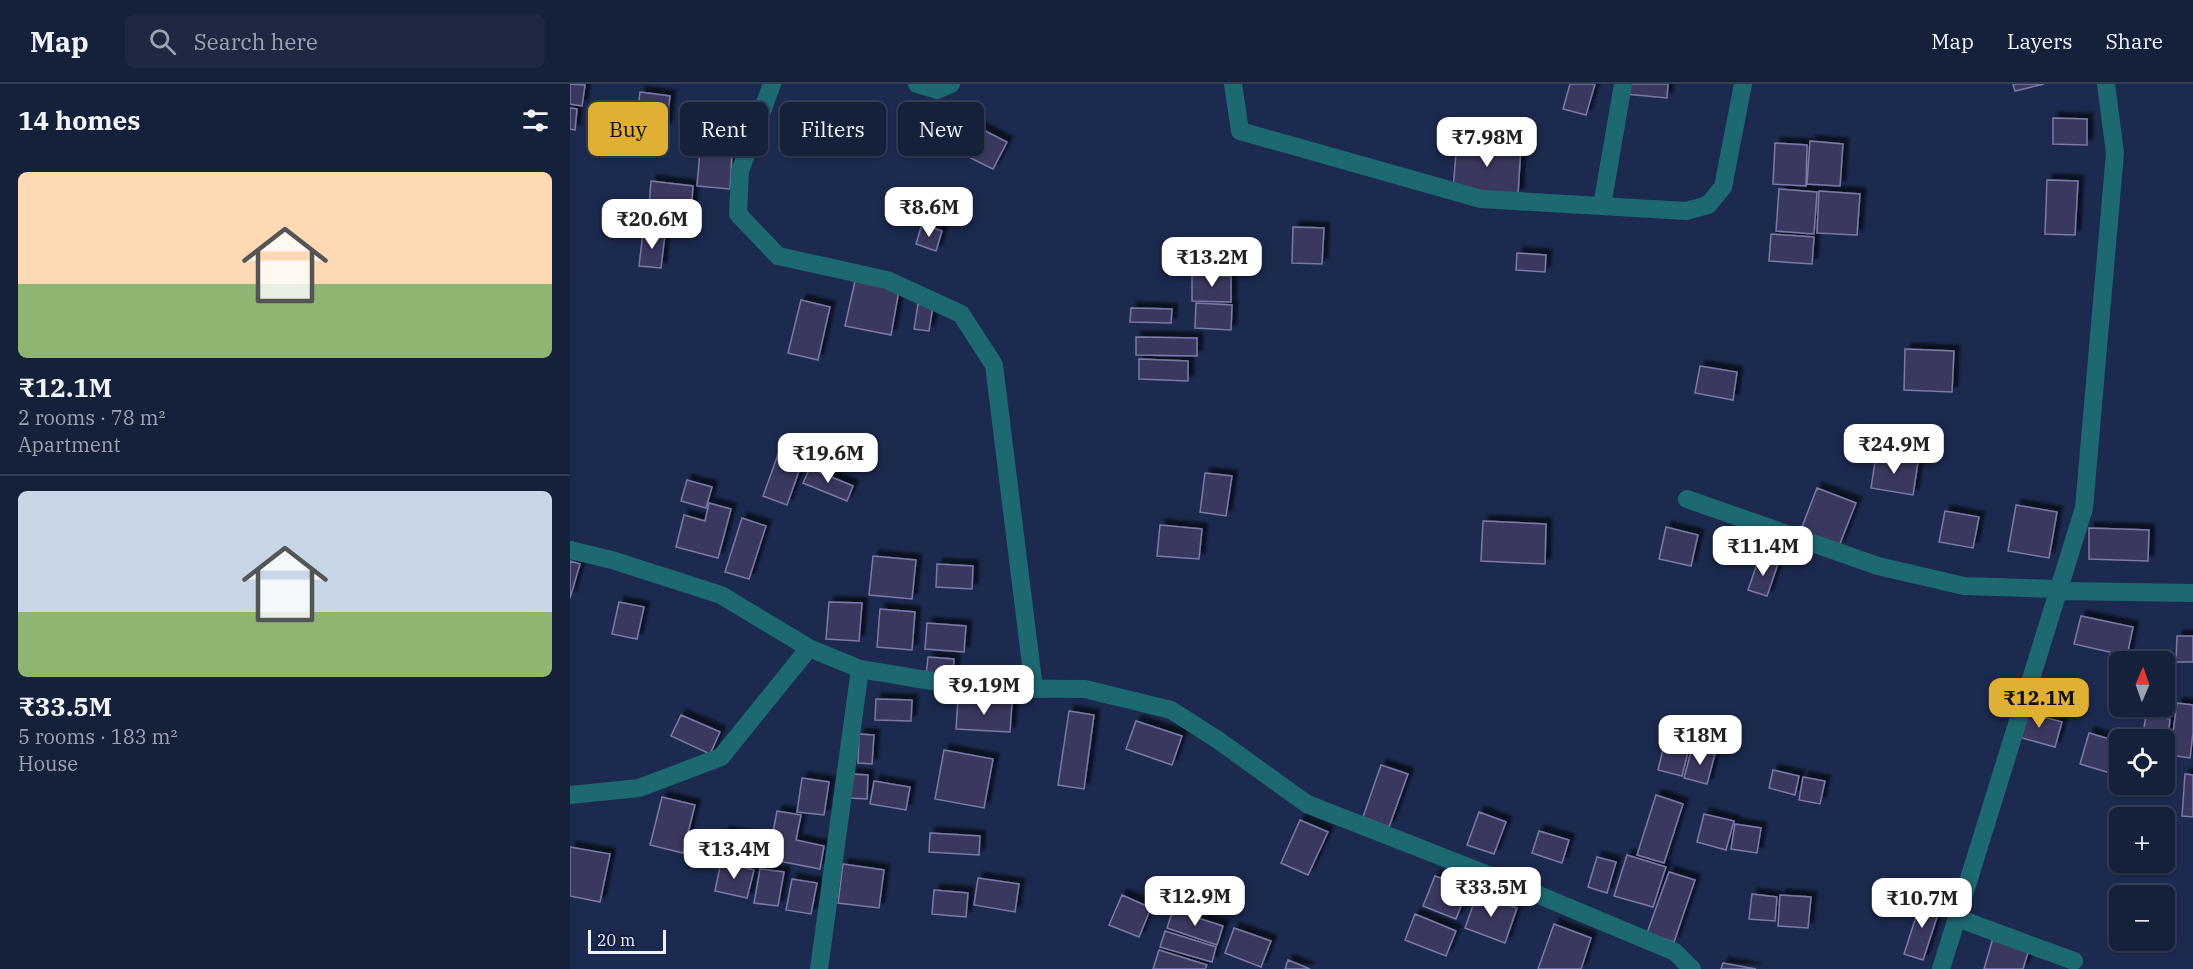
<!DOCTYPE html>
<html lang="en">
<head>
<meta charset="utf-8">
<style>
  :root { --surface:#15203b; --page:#1e2842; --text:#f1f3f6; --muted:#9da3af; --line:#343e55; --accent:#e0b034 }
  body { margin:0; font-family:"IBM Plex Serif",serif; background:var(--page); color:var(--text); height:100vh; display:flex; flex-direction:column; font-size:22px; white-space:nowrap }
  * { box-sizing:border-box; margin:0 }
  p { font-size:20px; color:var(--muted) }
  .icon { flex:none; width:33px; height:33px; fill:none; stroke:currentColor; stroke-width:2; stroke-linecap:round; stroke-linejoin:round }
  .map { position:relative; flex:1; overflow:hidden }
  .drawer { display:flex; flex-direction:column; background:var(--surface); width:570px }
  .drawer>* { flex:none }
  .guide { position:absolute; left:18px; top:18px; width:570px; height:54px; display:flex; gap:12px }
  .needle { width:39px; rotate:2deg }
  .buttons { position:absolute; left:1539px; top:567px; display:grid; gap:12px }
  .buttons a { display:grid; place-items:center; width:66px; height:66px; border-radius:9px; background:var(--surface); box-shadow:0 2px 4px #0004,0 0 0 2px var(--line); font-size:30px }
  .scale { position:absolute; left:18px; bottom:15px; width:78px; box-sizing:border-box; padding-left:6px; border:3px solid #edf1fb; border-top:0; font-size:16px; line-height:21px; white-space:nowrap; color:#edf1fb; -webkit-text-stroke:4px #132044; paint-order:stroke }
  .price { position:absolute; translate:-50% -51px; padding:0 14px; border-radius:12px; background:#fff; color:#222; font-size:20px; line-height:39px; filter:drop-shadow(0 2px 3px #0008) }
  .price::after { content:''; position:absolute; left:50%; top:36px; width:18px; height:14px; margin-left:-9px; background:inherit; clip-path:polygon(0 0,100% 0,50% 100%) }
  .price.selected { background:var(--accent); color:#111 }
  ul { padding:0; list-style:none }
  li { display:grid; align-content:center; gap:12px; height:318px; padding:0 18px }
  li+li { border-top:2px solid var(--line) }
  li span { display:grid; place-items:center; height:186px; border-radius:9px; color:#555 }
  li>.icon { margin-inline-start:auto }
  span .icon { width:108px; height:108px; fill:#fffc; stroke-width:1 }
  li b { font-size:26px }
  h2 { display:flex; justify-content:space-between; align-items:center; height:72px; padding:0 18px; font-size:26px }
  .pill { padding:0 21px; border-radius:9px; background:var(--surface); box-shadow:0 2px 4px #0004,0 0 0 2px var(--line); font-size:21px; line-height:54px }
  .pill.selected { background:var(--accent); color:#111 }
  header { display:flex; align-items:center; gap:36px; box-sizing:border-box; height:84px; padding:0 30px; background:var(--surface); border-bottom:2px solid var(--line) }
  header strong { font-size:28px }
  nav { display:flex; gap:33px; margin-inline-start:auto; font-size:21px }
  .search { width:420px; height:54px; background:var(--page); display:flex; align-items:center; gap:15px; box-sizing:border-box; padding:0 21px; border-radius:9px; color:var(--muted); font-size:22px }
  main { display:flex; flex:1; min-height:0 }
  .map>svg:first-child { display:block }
</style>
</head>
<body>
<header>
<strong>Map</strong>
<div class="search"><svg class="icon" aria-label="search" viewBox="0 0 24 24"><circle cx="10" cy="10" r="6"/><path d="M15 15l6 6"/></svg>Search here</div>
<nav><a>Map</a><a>Layers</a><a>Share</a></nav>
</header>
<main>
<section class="drawer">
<h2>14 homes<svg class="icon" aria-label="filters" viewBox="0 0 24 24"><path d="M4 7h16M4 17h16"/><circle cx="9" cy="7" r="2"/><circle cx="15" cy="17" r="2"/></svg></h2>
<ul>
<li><span style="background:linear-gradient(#ffd9b3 60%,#8fb573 0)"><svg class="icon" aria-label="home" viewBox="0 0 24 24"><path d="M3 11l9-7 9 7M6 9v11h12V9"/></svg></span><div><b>₹12.1M</b><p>2 rooms · 78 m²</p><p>Apartment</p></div></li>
<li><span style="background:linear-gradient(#c9d6e8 65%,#8fb573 0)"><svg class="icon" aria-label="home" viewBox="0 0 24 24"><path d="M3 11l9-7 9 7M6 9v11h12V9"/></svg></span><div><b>₹33.5M</b><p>5 rooms · 183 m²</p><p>House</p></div></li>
</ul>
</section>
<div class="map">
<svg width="1623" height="885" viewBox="0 0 1623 885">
  <defs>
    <filter id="shadow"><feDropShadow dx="5.5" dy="-5.5" stdDeviation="1.5" flood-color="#0009"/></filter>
  </defs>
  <rect width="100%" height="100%" fill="#1c2a4f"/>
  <!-- building -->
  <path fill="#3b3760" stroke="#7b79a6" stroke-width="1.5" filter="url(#shadow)" d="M0,0l15,1 -3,21 -12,-2z
    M1000,0h25l-9,31 -23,-6z
    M1056,0h42l-1,14 -42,-4z
    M1443,0h31l-29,7z
    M70,8l30,4 -4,33 -30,-4z
    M0,24l7,1 -2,21 -5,-1z
    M390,34l47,24 -14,27 -47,-23z
    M1483,34l34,1v26l-34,-1z
    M1240,57l33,3 -3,42 -33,-2z
    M887,58l64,4 -3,48 -65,-5z
    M1205,59l32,2 -1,41 -33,-2z
    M130,67l32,3 -2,35 -33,-3z
    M1477,96l31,1 -3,54 -30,-1z
    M81,97l42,5 -2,25 -42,-5z
    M1209,105l38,3 -3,42 -38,-3z
    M1249,107l41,3 -3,41 -40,-2z
    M352,140l20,7 -6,20 -20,-7z
    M723,143l31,1 -2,36 -30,-1z
    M73,148l22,2 -4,34 -22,-2z
    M1201,150l43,3 -2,27 -43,-3z
    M947,169l29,2 -1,17 -29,-2z
    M622,191l39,1v26l-39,-1z
    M285,197l44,9 -8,45 -46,-9z
    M231,216l29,7 -12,53 -30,-7z
    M626,219l36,2 -1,25 -36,-2z
    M348,220l15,2 -4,25 -15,-2z
    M561,224l41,1 -1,14 -41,-1z
    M566,253l61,1v18l-61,-1z
    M1335,265l49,2 -2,41 -48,-2z
    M569,275l49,2v20l-49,-2z
    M1130,282l37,6 -4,28 -38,-7z
    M210,365l24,8 -17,48 -24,-9z
    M1306,371l42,7 -5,33 -42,-7z
    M240,384l43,18 -6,15 -44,-18z
    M635,389l27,3 -6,40 -26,-4z
    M117,396l25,7 -6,21 -25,-7z
    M1247,404l39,15 -17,43 -39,-14z
    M139,419l22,6 -13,49 -42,-11 8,-32 21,6z
    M1446,421l41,7 -8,46 -41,-7z
    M1375,427l34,6 -6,31 -34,-6z
    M172,434l24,8 -17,53 -24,-7z
    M913,437l63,3 -1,40 -64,-3z
    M590,441l42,4 -3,30 -42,-3z
    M1096,443l32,8 -7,31 -32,-7z
    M1519,444l60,2 -1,31 -59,-2z
    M303,472l43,4 -4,39 -43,-4z
    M1189,474l19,6 -11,32 -19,-6z
    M0,477l10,3 -10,34z
    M367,480l36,2 -1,23 -36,-2z
    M49,518l25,5 -7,32 -25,-5z
    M259,518l33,1 -3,38 -33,-2z
    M310,525l35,3 -3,38 -35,-3z
    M1511,532l52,11 -6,29 -53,-12z
    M357,539l39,3 -2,26 -39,-3z
    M1607,552h16v26h-17z
    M358,573l26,2 -1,19 -27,-3z
    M306,615l36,1 -1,21 -36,-1z
    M388,615l54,4 -2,29 -54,-3z
    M1607,619l16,2v28l-3,25 -20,-3z
    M499,627l25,4 -10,74 -26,-4z
    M1452,627l40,11 -7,25 -40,-11z
    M111,631l39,17 -10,22 -39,-18z
    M1576,631l24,4 -4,36 -2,-15h-22z
    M566,637l46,15 -10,29 -46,-16z
    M1519,649l31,9v34l-40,-12z
    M289,650l15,1 -2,29 -14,-1z
    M1095,657l24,7 -7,28 -24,-6z
    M1122,664l23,6 -8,30 -23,-6z
    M374,666l49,9 -9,49 -49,-9z
    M811,681l27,9 -19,53 -26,-10z
    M1203,686l26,6 -4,19 -26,-7z
    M281,690l17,1 -1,24 -18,-1z
    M1615,690l8,1v42l-11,-1z
    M1233,693l22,4 -5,23 -21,-4z
    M232,694l27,4 -5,33 -27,-3z
    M304,697l36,6 -4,23 -36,-6z
    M1086,711l27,9 -19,59 -27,-8z
    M92,713l33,8 -12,48 -33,-8z
    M207,727l24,4 -5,25 28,6 -4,23 -52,-10z
    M909,728l27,10 -12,32 -27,-9z
    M1134,730l30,7 -8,29 -29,-8z
    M730,736l28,12 -20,43 -27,-12z
    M1165,740l26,4 -4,25 -26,-4z
    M1594,746l3,1 -1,24h-2z
    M969,747l30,9 -7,23 -30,-10z
    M154,748l42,9 -5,23 -42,-9z
    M360,749l50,3 -1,19 -50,-3z
    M0,763l40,7 -10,48 -30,-6z
    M1057,771l39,12 -13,40 -39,-11z
    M1027,773l19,5 -9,31 -19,-6z
    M151,778l33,8 -7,28 -32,-7z
    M273,780l41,6 -5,38 -41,-5z
    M190,785l24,3 -6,34 -24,-3z
    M1099,788l26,8 -21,62 -27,-9z
    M865,792l33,12 -12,31 -33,-13z
    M408,794l41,6 -4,28 -41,-7z
    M222,795l25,4 -6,31 -25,-4z
    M364,806l34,3 -2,24 -34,-3z
    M907,810l40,14 -12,35 -40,-15z
    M1182,810l25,3 -2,24 -26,-2z
    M552,811l29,13 -12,29 -30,-12z
    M1210,811l31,2 -3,31 -30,-2z
    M1352,814l19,7 -18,55 -19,-6z
    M603,826l50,16 -6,19 -50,-17z
    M845,830l41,17 -10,25 -41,-16z
    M1541,835h9v20l-9,1z
    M984,840l37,14 -10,31h-43z
    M664,844l37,13 -10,26 -36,-14z
    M595,847l51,16 -4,15 -52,-15z
    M1423,854l36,11 -6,20h-39z
    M589,866l48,15 -2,4h-52z
    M718,876l22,9h-25z
    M1153,879l33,6h-35z"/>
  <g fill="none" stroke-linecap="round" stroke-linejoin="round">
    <!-- minor -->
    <path stroke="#1d6972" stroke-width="18" d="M202,0l-32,87 -2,43 40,42 109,24 74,34 33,51 40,324
      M347,0l20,6 14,-6
      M663,0l7,47 241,68 205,12 22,-6 15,-18 20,-103
      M1032,122l21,-122
      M1117,415l191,67 86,20 95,3 2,2 132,2
      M0,466l42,10 109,35 88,53 51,21 114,19 111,1 86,21 47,30 89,64 220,86 148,62 17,17
      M0,711l69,-7 82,-31 88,-109
      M1387,834l117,43
      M249,885l41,-300
      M1371,885l143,-461 31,-355 -9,-69"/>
  </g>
</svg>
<div class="buttons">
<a><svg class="needle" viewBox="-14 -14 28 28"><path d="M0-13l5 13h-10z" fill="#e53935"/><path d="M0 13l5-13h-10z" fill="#9da3af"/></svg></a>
<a><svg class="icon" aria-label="locate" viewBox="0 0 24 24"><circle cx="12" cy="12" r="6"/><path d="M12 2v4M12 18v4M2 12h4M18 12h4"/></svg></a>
<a>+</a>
<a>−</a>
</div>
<div class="scale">20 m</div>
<b class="price" style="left:917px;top:84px">₹7.98M</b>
<b class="price" style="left:359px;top:154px">₹8.6M</b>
<b class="price" style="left:82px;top:166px">₹20.6M</b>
<b class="price" style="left:642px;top:204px">₹13.2M</b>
<b class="price" style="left:1324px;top:391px">₹24.9M</b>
<b class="price" style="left:258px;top:400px">₹19.6M</b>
<b class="price" style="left:1193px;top:493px">₹11.4M</b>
<b class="price" style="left:414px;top:632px">₹9.19M</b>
<b class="price selected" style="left:1469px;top:645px">₹12.1M</b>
<b class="price" style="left:1130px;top:682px">₹18M</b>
<b class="price" style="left:164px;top:796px">₹13.4M</b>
<b class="price" style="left:921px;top:834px">₹33.5M</b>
<b class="price" style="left:625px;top:843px">₹12.9M</b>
<b class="price" style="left:1352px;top:845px">₹10.7M</b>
<div class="guide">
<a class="pill selected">Buy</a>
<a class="pill">Rent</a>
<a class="pill">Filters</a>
<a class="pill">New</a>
</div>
</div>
</main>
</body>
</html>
